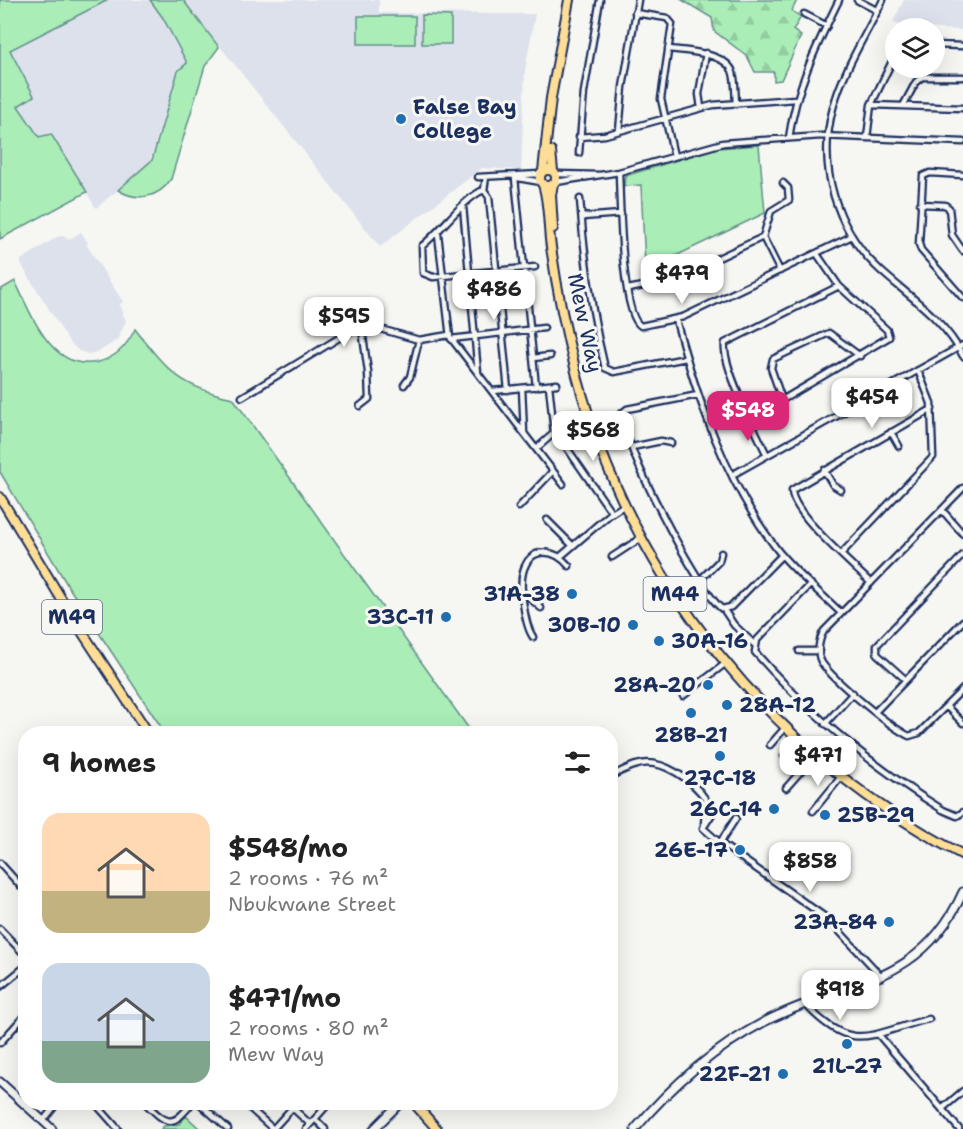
<!DOCTYPE html>
<html lang="en">
<head>
<meta charset="utf-8">
<style>
  :root { --surface:#fff; --page:#f2f2f2; --text:#222; --muted:#767676; --accent:#db2777 }
  body { margin:0; font-family:"Shantell Sans",sans-serif; background:var(--page); color:var(--text); height:100vh; display:flex; flex-direction:column; font-size:22px; white-space:nowrap }
  * { box-sizing:border-box; margin:0 }
  p { font-size:20px; color:var(--muted) }
  .icon { flex:none; width:33px; height:33px; fill:none; stroke:currentColor; stroke-width:2; stroke-linecap:round; stroke-linejoin:round }
  .map { position:relative; flex:1; overflow:hidden }
  .details { position:absolute; left:18px; top:726px; width:600px; height:384px; display:flex; flex-direction:column; background:var(--surface); border-radius:24px; box-shadow:0 6px 24px #0002 }
  .details>* { flex:none }
  .controls { position:absolute; left:885px; top:18px; display:grid; gap:12px }
  .controls a { display:grid; place-items:center; width:60px; height:60px; border-radius:50%; background:var(--surface); box-shadow:0 6px 24px #0002; font-size:30px }
  .price { position:absolute; translate:-50% -51px; padding:0 14px; border-radius:12px; background:#fff; color:#222; font-size:20px; line-height:39px; filter:drop-shadow(0 2px 3px #0008) }
  .price::after { content:''; position:absolute; left:50%; top:36px; width:18px; height:14px; margin-left:-9px; background:inherit; clip-path:polygon(0 0,100% 0,50% 100%) }
  .price.on { background:var(--accent); color:#fff }
  ul { padding:0; list-style:none }
  li { display:flex; align-items:center; gap:18px; height:150px; padding:0 24px }
  li span { display:grid; place-items:center; flex:none; width:168px; height:120px; border-radius:18px; color:#555 }
  li>.icon { margin-inline-start:auto }
  span .icon { width:72px; height:72px; fill:#fffc; stroke-width:1 }
  li b { font-size:26px }
  h2 { display:flex; justify-content:space-between; align-items:center; height:72px; padding:0 24px; font-size:26px }
  .map>svg:first-child { display:block }
</style>
</head>
<body>
<div class="map">
<svg width="963" height="1129" viewBox="0 0 963 1129">
  <defs>
    <pattern id="forest-firs" width="22" height="20" patternUnits="userSpaceOnUse" patternTransform="scale(1.5)"><rect width="22" height="20" fill="#aaedb7"/><path d="M5 1l3.5 6h-7zM16 11l3.5 6h-7z" fill="#92cca0"/></pattern>
  </defs>
  <rect width="100%" height="100%" fill="#f6f6f2"/>
  <filter id="ink" filterUnits="userSpaceOnUse"><feTurbulence type="fractalNoise" baseFrequency=".0167" numOctaves="2"/><feDisplacementMap in="SourceGraphic" scale="12" xChannelSelector="R" yChannelSelector="G"/><feConvolveMatrix kernelMatrix="1 2 1 2 8 2 1 2 1" color-interpolation-filters="sRGB"/></filter>
  <g filter="url(#ink)">
    <!-- built -->
    <path fill="#dce1ec" d="M108,0h42l13,18 24,45 -9,8 -29,93 -53,44 -45,-74 -12,3 -21,-32 -9,-55z
      M183,0h196v13l156,1 -10,56 -4,100 -39,-2 -102,79z
      M904,0h59v30l-58,-3 -12,-5z
      M81,232l7,11 -2,1 37,58 -4,3 7,16 -9,19 -17,11 -11,3 -10,-3 -9,-8 -49,-79v-4l36,-23 6,-1 6,4z"/>
    <!-- green -->
    <path fill="#aaedb7" stroke="#628e8a" stroke-width="1.5" d="M0,0h108l-98,50 24,46 -16,10 21,31 12,-3 36,58 -87,47z
      M150,0h33l36,47 -14,19 -34,113c-12,19 -34,23 -53,11l34,-30 26,-89 9,-8 -24,-45z
      M422,15l29,1v28h-29z
      M358,16h57v28h-57z
      M759,145l6,68 -104,50 -16,2 -4,-80 -17,1 1,-10 92,-28z
      M15,281c16,33 37,92 83,81 18,-4 30,-18 37,-33 32,41 44,58 98,69l239,335h-307l-97,-147 -68,-114v-182z
      M186,1116l14,13h-39l3,-3 15,-2z"/>
    <!-- forest -->
    <path fill="url(#forest-firs)" stroke="#628e8a" stroke-width="1.5" d="M682,0h115l-5,11 9,6 -8,13 8,6 -20,44 -7,1v-9h-19l-8,-16 -33,-25 -2,-13z"/>
    <g fill="none" stroke-linecap="round" stroke-linejoin="round">
      <defs>
        <path id="street" d="M857,0l21,11
          M883,0c-17,35 -40,70 -50,108 -16,59 3,122 48,163 30,27 63,48 82,85
          M635,13l32,5 5,6 -11,75 13,57
          M804,14l23,12
          M934,45l29,1
          M668,49c17,2 54,3 64,21 4,9 3,23 4,34
          M871,105l92,3
          M903,106l13,-24 6,-5h41
          M701,108l-2,-14 7,-41
          M619,131l4,-44 15,-87
          M579,137l26,-2 108,-30 82,-6
          M789,138c7,-51 28,-93 50,-138
          M867,138l4,-33 25,-52
          M579,153l5,-61 16,-92
          M619,172c1,25 2,144 22,154l42,-9 169,-81
          M556,174l45,1
          M963,175l-33,-2 -7,3 -4,68 2,6 42,48
          M478,177l62,-3
          M486,177l-2,13c-18,6 -43,41 -62,56l1,27 10,4 102,-10
          M515,178l21,209
          M518,178l23,4
          M556,182l63,-10 104,-29 98,-7 142,6
          M484,190l5,7 19,193
          M580,199c4,58 11,113 25,169l9,4 72,-14
          M920,204l25,1 4,3 3,27 11,16
          M463,206l15,167
          M582,217l39,-3
          M438,234l12,103 113,147
          M763,237l8,-26 18,-11 -1,-12 -5,-5
          M763,237l17,34
          M628,289l41,-8 94,-44
          M676,320c21,79 50,162 100,228 18,24 44,44 65,65
          M451,339l93,-11
          M533,358l17,-2
          M404,385l6,-8 9,-37
          M522,388l2,45
          M493,391l64,-7
          M698,395l-71,14 -5,4c-2,28 77,179 100,196l9,-2 51,-52
          M242,397l110,-67 25,-2 42,12 30,-5
          M782,400l-11,-32 2,-9 56,-26 31,23
          M360,406l9,-7 -1,-27 -6,-43
          M750,419l139,-82 -2,-7 -48,-44 -22,-32
          M891,432l8,14
          M554,435l6,3 52,75
          M632,447l29,-6 10,2
          M536,449l18,-16 -5,-48
          M767,455c-10,-21 -46,-91 -42,-112l114,-57
          M824,470l9,15 8,5
          M732,475l231,-130
          M963,488l-139,143c-5,8 -8,23 -2,32 12,18 67,63 87,73l10,-3 44,-44
          M519,507l34,-36
          M942,510l21,24
          M547,520l25,25
          M841,554l92,-97 -2,-54 -13,-33
          M561,556l48,-41 16,-10
          M612,557l29,-19
          M701,579l18,-18 2,-8
          M871,583c-17,-17 -80,-70 -79,-93l140,-81
          M811,584l-54,56 -2,12c55,63 117,114 188,158l14,6 6,-4
          M524,593l17,15
          M724,610l10,15 20,19
          M533,637c-8,-11 -14,-51 -10,-65 7,-26 31,-24 46,-6
          M799,651h20
          M906,680l-29,-26v-9l86,-90
          M683,696l43,-33
          M946,706l17,17
          M875,712l88,-91
          M825,724l28,-31
          M770,745l15,-17
          M784,756l15,-15
          M610,776c9,-3 18,-9 27,-11 24,-8 57,16 69,35l-2,24
          M786,788l29,-33
          M714,811l-11,17 17,15
          M813,811l28,-34
          M736,818l-16,25 108,76 54,58
          M0,863l26,29
          M0,929l26,27
          M0,987l26,-21
          M805,1004c48,52 66,29 124,15
          M878,1034l81,95
          M0,1043l26,-29
          M94,1102l24,27
          M144,1102c24,23 27,27 49,0
          M198,1102l30,27
          M243,1102l30,27 19,-21
          M286,1102l24,22
          M943,1108l20,-17
          M315,1119l10,10
          M43,1121l15,-19
          M306,1129l24,-27"/>
        <path id="secondary" d="M0,1082l52,47
          M374,1129l27,-27
          M635,1129c37,-44 78,-80 129,-107 81,-42 156,-34 199,-130"/>
        <path id="primary" d="M551,151l2,20
          M540 178a8 8 0 1 1 16 0a8 8 0 1 1-16 0Z
          M543,171l8,-73 18,-98
          M543,185c6,16 5,44 8,62 6,43 15,87 26,129 55,205 198,381 386,479
          M553,228l-2,-33 2,-11
          M0,497l71,118 78,119
          M413,1102l24,27"/>
      </defs>
      <!-- street casing -->
      <use href="#street" stroke="#1b2f5e" stroke-width="9"/>
      <!-- secondary casing -->
      <use href="#secondary" stroke="#1b2f5e" stroke-width="11"/>
      <!-- primary casing -->
      <use href="#primary" stroke="#1b2f5e" stroke-width="12"/>
      <!-- street -->
      <use href="#street" stroke="#f6f6f2" stroke-width="4.5"/>
      <!-- secondary -->
      <use href="#secondary" stroke="#f6f6f2" stroke-width="7"/>
      <!-- primary -->
      <use href="#primary" stroke="#fedd96" stroke-width="8"/>
    </g>
  </g>
  <!-- markers -->
  <g fill="#1f6fb2" stroke="#f6f6f2" stroke-width="2">
    <circle cx="401" cy="119" r="6"/>
    <circle cx="572" cy="594" r="6"/>
    <circle cx="446" cy="617" r="6"/>
    <circle cx="633" cy="625" r="6"/>
    <circle cx="659" cy="641" r="6"/>
    <circle cx="708" cy="685" r="6"/>
    <circle cx="727" cy="705" r="6"/>
    <circle cx="691" cy="713" r="6"/>
    <circle cx="720" cy="756" r="6"/>
    <circle cx="774" cy="809" r="6"/>
    <circle cx="825" cy="815" r="6"/>
    <circle cx="740" cy="850" r="6"/>
    <circle cx="889" cy="922" r="6"/>
    <circle cx="847" cy="1044" r="6"/>
    <circle cx="783" cy="1074" r="6"/>
  </g>
  <g text-anchor="middle" dominant-baseline="central" stroke-width="6" stroke-linejoin="round" paint-order="stroke">
    <!-- shield labels -->
    <g fill="#f6f6f2" stroke="#5d6b8a" stroke-width="1.5">
      <rect x="643.5" y="577" width="63" height="34" rx="4.5"/>
      <rect x="42" y="600" width="60" height="34" rx="4.5"/>
    </g>
    <g font-size="20" font-weight="bold" fill="#1b2f5e">
      <text x="675" y="594">M44</text>
      <text x="72" y="617">M49</text>
    </g>
    <!-- poi labels -->
    <g font-size="21" font-weight="bold" fill="#1b2f5e" stroke="#f6f6f2" text-anchor="end">
      <text x="413" y="107" text-anchor="start">False Bay<tspan x="413" dy="24">College</tspan></text>
      <text x="560" y="594">31A-38</text>
      <text x="434" y="617">33C-11</text>
      <text x="621" y="625">30B-10</text>
      <text x="671" y="641" text-anchor="start">30A-16</text>
      <text x="696" y="685">28A-20</text>
      <text x="739" y="705" text-anchor="start">28A-12</text>
      <text x="691" y="735" text-anchor="middle">28B-21</text>
      <text x="720" y="778" text-anchor="middle">27C-18</text>
      <text x="762" y="809">26C-14</text>
      <text x="837" y="815" text-anchor="start">25B-29</text>
      <text x="728" y="850">26E-17</text>
      <text x="877" y="922">23A-84</text>
      <text x="847" y="1066" text-anchor="middle">21L-27</text>
      <text x="771" y="1074">22F-21</text>
    </g>
    <!-- street labels -->
    <g font-size="21" fill="#1b2f5e" stroke="#f6f6f2">
      <text transform="translate(585 323) rotate(78)">Mew Way</text>
    </g>
  </g>
</svg>
<div class="controls">
<a><svg class="icon" aria-label="layers" viewBox="0 0 24 24"><path d="M12 4l9 5-9 5-9-5zM3 14l9 5 9-5"/></svg></a>
</div>
<b class="price" style="left:682px;top:305px">$479</b>
<b class="price" style="left:494px;top:321px">$486</b>
<b class="price" style="left:344px;top:348px">$595</b>
<b class="price" style="left:872px;top:429px">$454</b>
<b class="price on" style="left:748px;top:442px">$548</b>
<b class="price" style="left:593px;top:462px">$568</b>
<b class="price" style="left:818px;top:787px">$471</b>
<b class="price" style="left:810px;top:893px">$858</b>
<b class="price" style="left:840px;top:1021px">$918</b>
<section class="details">
<h2>9 homes<svg class="icon" aria-label="filters" viewBox="0 0 24 24"><path d="M4 7h16M4 17h16"/><circle cx="9" cy="7" r="2"/><circle cx="15" cy="17" r="2"/></svg></h2>
<ul>
<li><span style="background:linear-gradient(#ffd9b3 65%,#c2b280 0)"><svg class="icon" aria-label="home" viewBox="0 0 24 24"><path d="M3 11l9-7 9 7M6 9v11h12V9"/></svg></span><div><b>$548/mo</b><p>2 rooms · 76 m²</p><p>Nbukwane Street</p></div></li>
<li><span style="background:linear-gradient(#c9d6e8 65%,#7fa58c 0)"><svg class="icon" aria-label="home" viewBox="0 0 24 24"><path d="M3 11l9-7 9 7M6 9v11h12V9"/></svg></span><div><b>$471/mo</b><p>2 rooms · 80 m²</p><p>Mew Way</p></div></li>
</ul>
</section>
</div>
</body>
</html>
